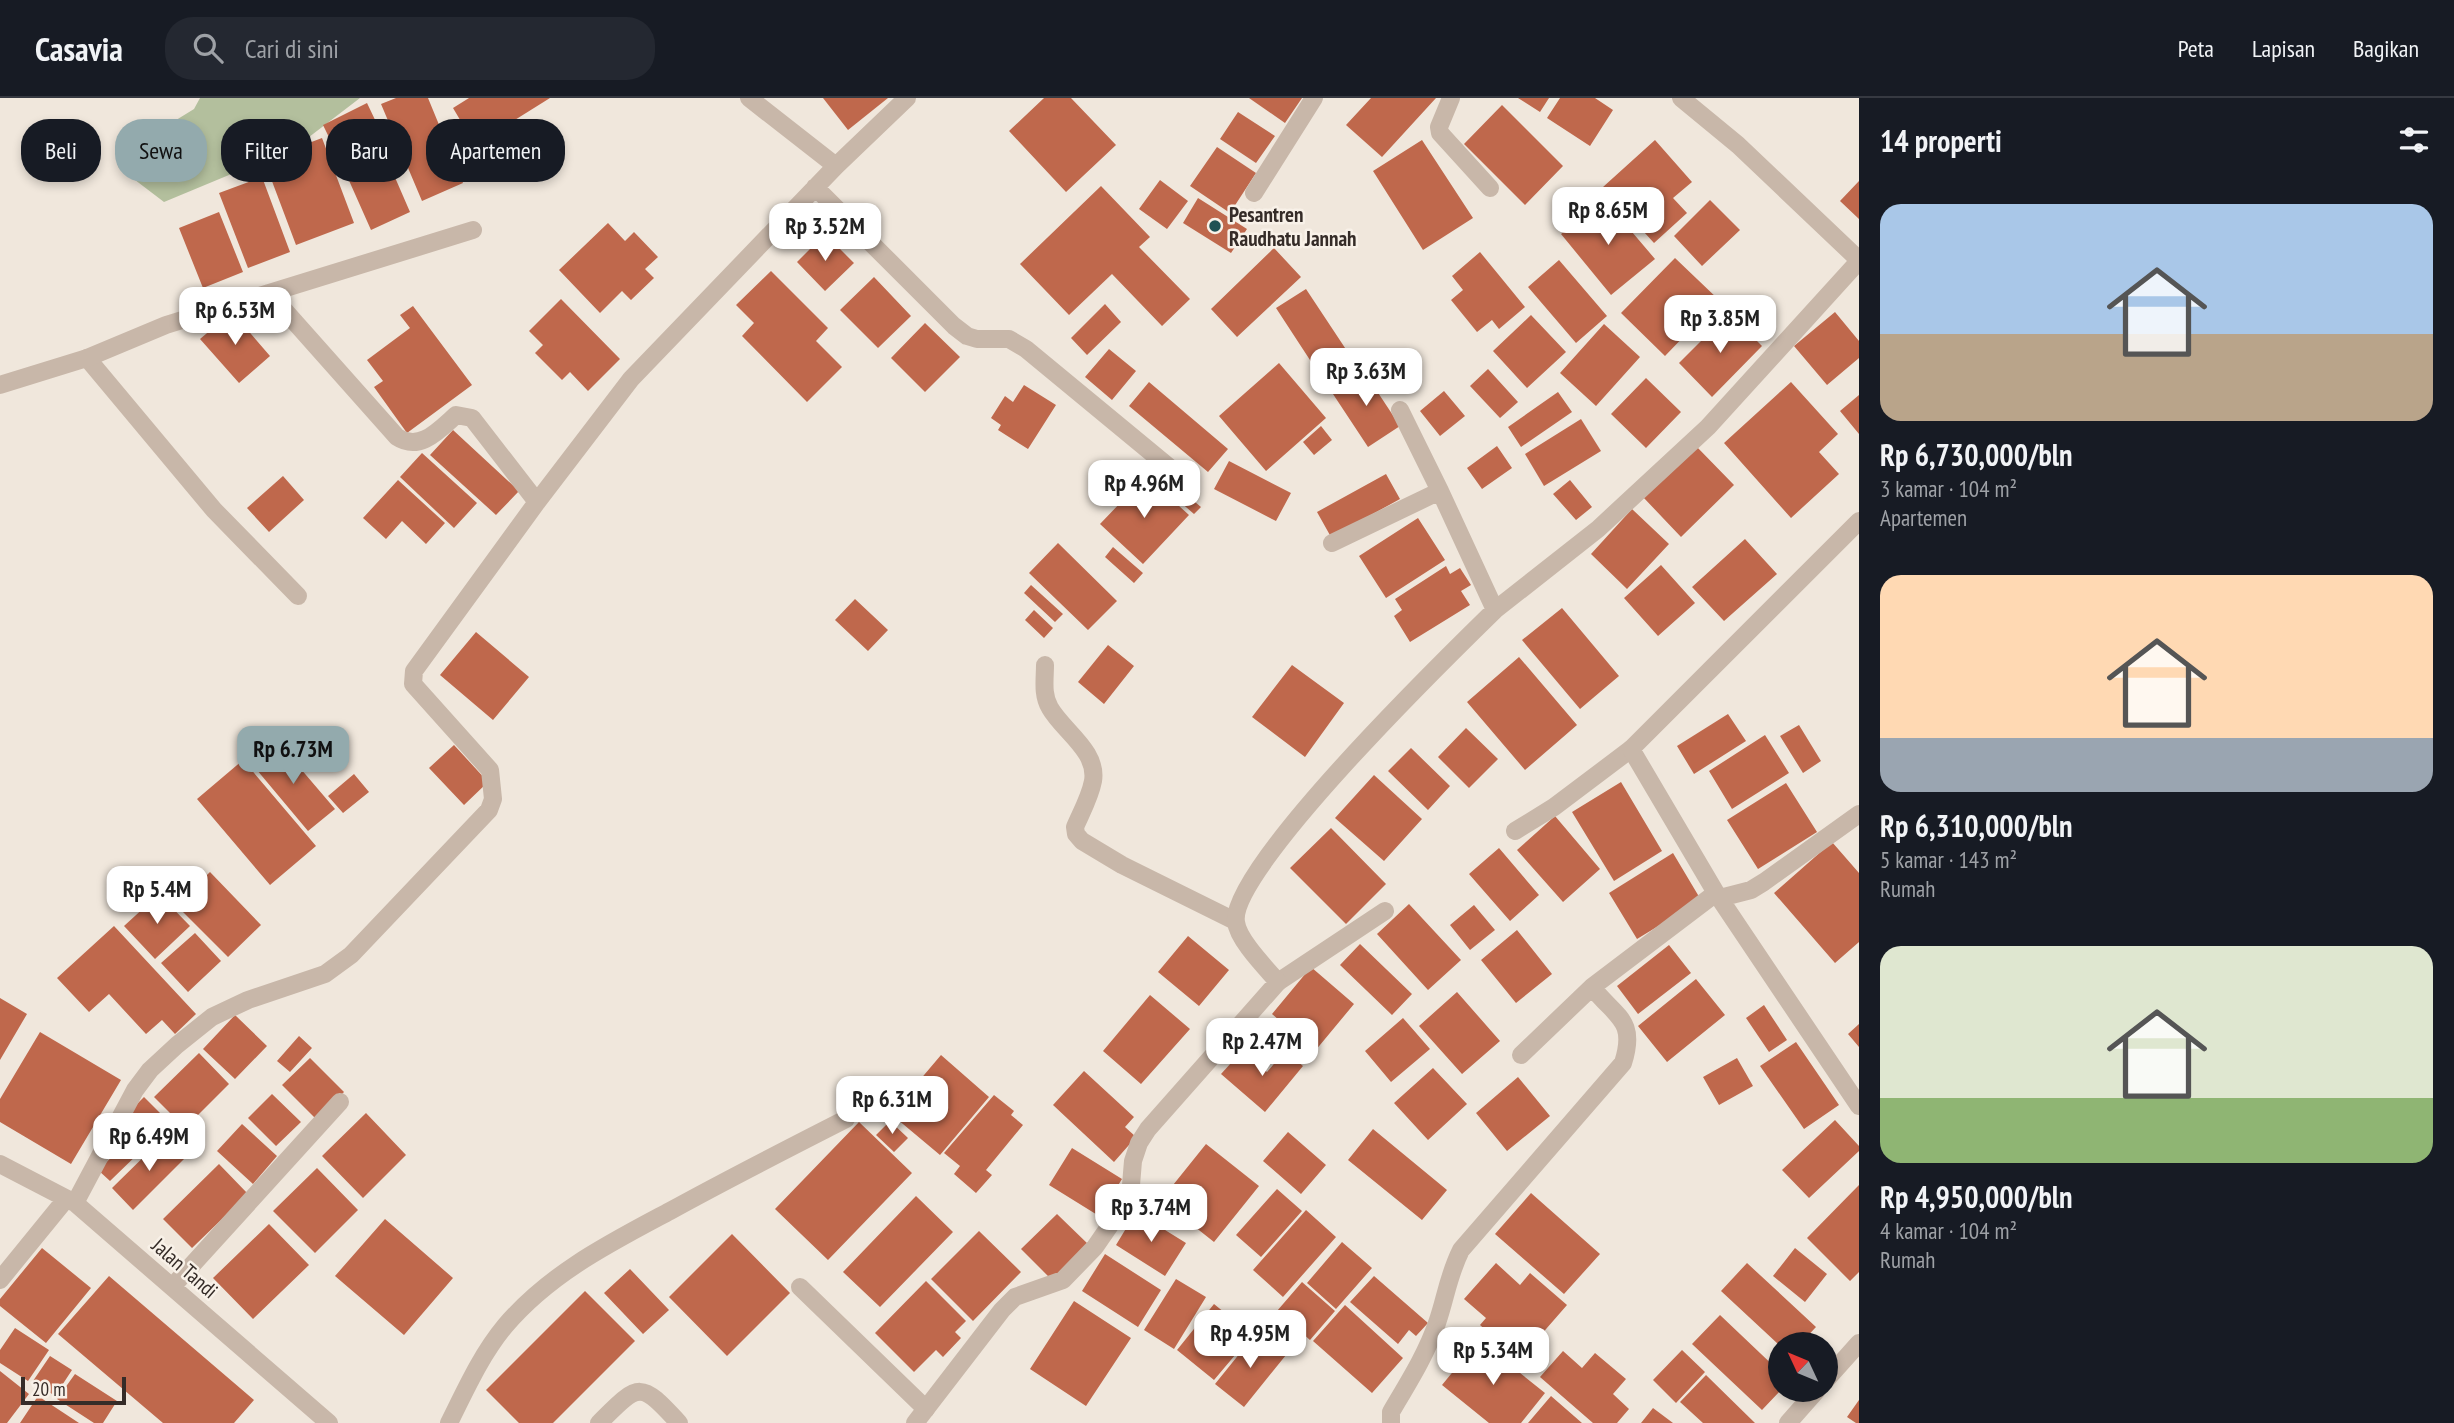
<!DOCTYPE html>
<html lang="id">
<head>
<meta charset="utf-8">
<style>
  :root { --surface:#171b24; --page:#242831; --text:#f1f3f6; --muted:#9ea1a6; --line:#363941; --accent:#93aaad }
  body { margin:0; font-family:"PT Sans Narrow",sans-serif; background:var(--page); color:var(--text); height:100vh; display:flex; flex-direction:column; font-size:26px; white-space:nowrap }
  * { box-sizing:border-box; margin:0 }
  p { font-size:23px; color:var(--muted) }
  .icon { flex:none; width:38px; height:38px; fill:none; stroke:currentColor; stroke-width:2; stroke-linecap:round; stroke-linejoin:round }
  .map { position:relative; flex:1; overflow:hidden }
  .side { display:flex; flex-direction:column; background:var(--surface); width:595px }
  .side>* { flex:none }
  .guide { position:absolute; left:21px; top:21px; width:665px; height:63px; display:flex; gap:14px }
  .needle { width:46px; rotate:314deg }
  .tools { position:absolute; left:1768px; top:1234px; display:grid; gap:14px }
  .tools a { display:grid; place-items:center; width:70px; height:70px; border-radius:50%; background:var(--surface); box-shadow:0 4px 10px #0003; font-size:35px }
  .scale { position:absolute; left:21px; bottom:18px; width:105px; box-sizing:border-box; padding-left:7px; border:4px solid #352c28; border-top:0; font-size:19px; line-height:24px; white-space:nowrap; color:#352c28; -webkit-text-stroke:5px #f8f1e8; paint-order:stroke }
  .price { position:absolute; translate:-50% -60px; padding:0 16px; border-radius:14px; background:#fff; color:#222; font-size:23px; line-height:46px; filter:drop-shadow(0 2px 4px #0008) }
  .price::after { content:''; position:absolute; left:50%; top:42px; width:21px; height:16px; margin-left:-10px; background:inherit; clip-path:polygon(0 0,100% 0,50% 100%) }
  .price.on { background:var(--accent); color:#111 }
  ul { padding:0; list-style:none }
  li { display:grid; align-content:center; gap:14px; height:371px; padding:0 21px }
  li span { display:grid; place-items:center; height:217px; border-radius:21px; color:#555 }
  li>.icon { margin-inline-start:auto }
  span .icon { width:126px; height:126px; fill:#fffc; stroke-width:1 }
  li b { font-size:30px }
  h2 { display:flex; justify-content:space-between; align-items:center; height:84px; padding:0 21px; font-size:30px }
  .chip { padding:0 24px; border-radius:28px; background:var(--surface); box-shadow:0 4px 10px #0003; font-size:24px; line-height:63px }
  .chip.on { background:var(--accent); color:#111 }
  header { display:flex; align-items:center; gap:42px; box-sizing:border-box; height:98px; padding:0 35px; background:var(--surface); border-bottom:2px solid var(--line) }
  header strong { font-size:33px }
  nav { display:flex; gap:38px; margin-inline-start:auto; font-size:24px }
  .search { width:490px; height:63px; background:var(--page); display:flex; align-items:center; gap:18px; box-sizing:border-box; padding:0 24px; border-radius:28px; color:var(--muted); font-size:26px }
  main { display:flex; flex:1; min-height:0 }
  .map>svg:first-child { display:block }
</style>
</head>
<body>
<header>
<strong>Casavia</strong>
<div class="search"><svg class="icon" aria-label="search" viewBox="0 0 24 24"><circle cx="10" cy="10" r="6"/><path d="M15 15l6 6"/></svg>Cari di sini</div>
<nav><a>Peta</a><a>Lapisan</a><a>Bagikan</a></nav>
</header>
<main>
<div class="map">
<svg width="1859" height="1325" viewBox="0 0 1859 1325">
  <rect width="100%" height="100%" fill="#f0e7dc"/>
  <!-- green -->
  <path fill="#b3bf9d" d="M200,0h160l-64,49 -132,55 -46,-35 16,-21 60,-37z"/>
  <!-- building -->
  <path fill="#bf684c" d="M396,0h32l35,85 -41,18 -41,-97z
    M469,0h81l-75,47 -22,-37z
    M823,0h65l-40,32z
    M1044,0h27l45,47 -50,47 -57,-61z
    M1249,0h53l-17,25z
    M1371,0h65l-54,59 -36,-32z
    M1518,0h31l-9,14z
    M1560,0h35l18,12 -23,36 -43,-28z
    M367,5l20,42 -44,21 -20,-41z
    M1502,7l61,61 -38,39 -61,-61z
    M1238,14l37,24 -19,27 -36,-24z
    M322,40l32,85 -58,22 -32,-85z
    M1422,42l51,78 -50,32 -50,-79z
    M1655,42l37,42 -19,16 14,15 -33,30 -51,-56z
    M1217,49l39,26 -26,40 -40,-27z
    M387,61l23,53 -39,18 -24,-54z
    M262,79l28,75 -42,16 -29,-75z
    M1160,82l28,21 -21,28 -28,-20z
    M1859,83v38l-19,-18z
    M1101,88l49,51 -11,10 51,52 -28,27 -50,-52 -43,41 -49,-51z
    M1198,100l49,31 -16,24 -48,-30z
    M1604,101l51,60 -44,36 -50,-61z
    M1710,102l30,30 -38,36 -28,-30z
    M219,114l24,60 -40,16 -24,-60z
    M608,125l17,18 9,-9 24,25 -13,12 9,9 -23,22 -9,-9 -22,22 -41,-43z
    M825,136l29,29 -29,28 -28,-29z
    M1274,150l27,29 -64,60 -26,-28z
    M1480,154l45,55 -26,22 -7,-9 -15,12 -26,-32 12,-10 -11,-14z
    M1675,160l44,42 -54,56 -44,-43z
    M1559,162l48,56 -31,27 -48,-56z
    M771,173l57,57 -12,13 26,26 -35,35 -65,-66 12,-13 -18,-18z
    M874,179l37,39 -33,32 -38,-38z
    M1306,191l49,74 -30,20 -49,-75z
    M561,201l59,60 -32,32 -18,-19 -8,8 -27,-27 8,-8 -14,-14z
    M1105,206l16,18 -34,33 -16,-17z
    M413,208l59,79 -65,48 -33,-46 9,-6 -16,-21 43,-32 -10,-13z
    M232,214l38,44 -31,27 -39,-44z
    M1835,214l24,29v17l-32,27 -33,-39z
    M1729,215l33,33 -50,51 -33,-34z
    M1531,217l35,37 -39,36 -34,-37z
    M925,225l35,34 -35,35 -34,-34z
    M1604,226l36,33 -44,49 -36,-33z
    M1109,251l27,22 -24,29 -27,-23z
    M1279,265l47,55 -60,53 -47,-55z
    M1488,271l30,33 -18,16 -30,-32z
    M1363,272l37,56 -32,21 -37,-56z
    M1646,280l35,34 -35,36 -35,-34z
    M1149,284l79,67 -20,23 -79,-66z
    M1791,284l47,52 -19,18 20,22 -48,44 -67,-75z
    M1024,287l32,20 -28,44 -30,-19 3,-5 -10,-7 14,-22 8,6z
    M1444,293l21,25 -25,20 -20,-25z
    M1558,294l14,20 -51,35 -13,-20z
    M1859,297v39l-19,-23z
    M1581,321l20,32 -57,35 -19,-32z
    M1321,328l11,14 -18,15 -11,-13z
    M453,332l66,61 -23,24 -66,-60z
    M1497,348l15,22 -30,21 -15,-21z
    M1696,348l38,39 -53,52 -38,-40z
    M422,355l55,50 -23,25 -54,-51z
    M1229,363l62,32 -15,28 -62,-32z
    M1386,376l14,25 -69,38 -14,-25z
    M283,378l21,24 -35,32 -22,-24z
    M1146,378l43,39 -46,49 -43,-40z
    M398,382l47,43 -19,21 -24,-23 -16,18 -23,-21z
    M1570,382l22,27 -16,13 -23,-26z
    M1177,389l24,20 -7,7 -23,-20z
    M1632,411l37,35 -42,45 -36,-35z
    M1418,420l27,42 -59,38 -27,-42z
    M1745,441l32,35 -53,47 -32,-34z
    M1058,445l59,58 -29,29 -59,-57z
    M1113,449l30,26 -9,10 -29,-26z
    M1661,467l34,38 -37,33 -34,-38z
    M1446,468l4,8 10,-6 11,17 -10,6 9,14 -60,37 -16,-26 8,-6 -7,-11z
    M1031,487l32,29 -8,8 -31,-29z
    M855,501l33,31 -20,21 -33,-31z
    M1562,510l57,68 -39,33 -58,-69z
    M1034,512l19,18 -9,10 -19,-18z
    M476,534l53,45 -36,43 -53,-45z
    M1108,547l26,21 -30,38 -26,-22z
    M1519,559l58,68 -52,45 -58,-68z
    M1292,567l52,38 -39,54 -53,-40z
    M1728,616l18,27 -52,33 -17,-28z
    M1799,627l22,36 -18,12 -23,-37z
    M1466,630l32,31 -29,29 -31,-31z
    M1765,637l24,38 -57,36 -23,-38z
    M277,643l58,68 -27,22 -57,-68z
    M454,647l34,37 -24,23 -35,-37z
    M1411,650l39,38 -22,24 -40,-39z
    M243,662l73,86 -46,39 -73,-86z
    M354,676l15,18 -26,21 -15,-17z
    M1374,677l48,44 -38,42 -49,-43z
    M1621,684l41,69 -48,30 -42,-69z
    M1786,685l31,49 -59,37 -31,-49z
    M1555,718l45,53 -37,33 -46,-52z
    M1331,730l55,56 -40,40 -56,-56z
    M1832,744l27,31v69l-24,21 -61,-70z
    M1499,750l40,47 -29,26 -41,-47z
    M1673,755l28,47 -64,39 -28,-46z
    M210,774l51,53 -33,32 -52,-52z
    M159,796l31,32 -35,33 -31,-33z
    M1409,806l52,56 -33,30 -51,-56z
    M1474,807l21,25 -25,20 -20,-25z
    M114,828l82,88 -21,20 -13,-14 -16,14 -37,-40 -20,18 -32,-34z
    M1517,832l35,44 -36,29 -35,-43z
    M195,835l26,28 -33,31 -27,-29z
    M1188,838l41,34 -30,36 -41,-34z
    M1360,846l52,50 -20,21 -52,-50z
    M1669,847l22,28 -53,41 -21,-28z
    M1311,869l43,37 -39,47 -43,-37z
    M1696,881l29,36 -58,47 -29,-36z
    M1457,894l43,49 -38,33 -43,-48z
    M1150,897l40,34 -49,55 -38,-33z
    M0,900l27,16 -27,46z
    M1764,907l23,35 -18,12 -23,-34z
    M235,917l32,31 -32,33 -32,-30z
    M1403,920l27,31 -39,33 -26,-31z
    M1859,926v23l-11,-13z
    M40,934l81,48 -50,84 -71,-42v-23z
    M299,938l13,12 -22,24 -13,-11z
    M1796,944l43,63 -35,24 -44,-63z
    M1242,953l25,21 18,-21 18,15 -38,46 -44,-38z
    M199,955l30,31 -44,44 -31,-31z
    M941,957l48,42 -49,58 -49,-41z
    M310,960l34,34 -27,28 -35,-35z
    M1737,960l16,28 -34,19 -16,-28z
    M1433,970l34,36 -39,36 -34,-37z
    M1084,973l50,46 -9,10 11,10 -22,25 -61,-57z
    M1518,979l32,39 -43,35 -31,-38z
    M272,996l29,28 -25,24 -28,-28z
    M994,997l20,16 -3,4 12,10 -37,45 6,5 -16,18 -22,-19 6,-8 -16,-13z
    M144,999l24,24 -22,22 -24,-24z
    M366,1015l40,42 -43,43 -41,-42z
    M1835,1022l24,26v5l-50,47 -27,-28z
    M890,1023l18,17 -14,14 -18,-17z
    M859,1024l53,51 -84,87 -53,-51z
    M242,1026l35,32 -24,28 -36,-33z
    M1373,1031l74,61 -25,30 -74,-60z
    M1288,1034l38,33 -25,29 -38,-33z
    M165,1038l21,21 -53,53 -21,-22z
    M133,1039l11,11 -34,33 -12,-11z
    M1206,1046l53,42 -45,56 -53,-42z
    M1072,1050l50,31 -23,37 -50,-31z
    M219,1066l29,30 -56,54 -29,-29z
    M317,1070l41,42 -43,43 -42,-42z
    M1859,1087v87l-9,9 -43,-43z
    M1277,1091l25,22 -41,46 -25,-22z
    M1531,1095l69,61 -36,40 -69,-60z
    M916,1098l37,36 -73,75 -37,-35z
    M1306,1112l30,27 -53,60 -30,-27z
    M1136,1114l50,31 -21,33 -49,-31z
    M1057,1116l33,32 -36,36 -33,-33z
    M385,1121l68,59 -49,57 -69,-59z
    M269,1126l40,41 -56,54 -40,-41z
    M979,1133l42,41 -48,49 -42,-42z
    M732,1136l58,59 -63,63 -58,-59z
    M1342,1144l30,26 -36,41 -29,-26z
    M42,1150l49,40 -45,55 -46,-37v-7z
    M1795,1150l32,26 -22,28 -32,-26z
    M1105,1156l56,36 -23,37 -56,-36z
    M1496,1165l24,22 10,-12 37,32 -41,47 -16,-14 -7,8 -23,-21 6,-7 -22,-19z
    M1747,1165l69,64 -16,17h-22l-57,-53z
    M630,1171l39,41 -26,24 -39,-41z
    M109,1178l145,124 -20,23h-71l-105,-89z
    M1374,1178l54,47 -12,13 -7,-6 -11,14 -48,-42z
    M1176,1181l30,18 -32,52 -30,-19z
    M926,1183l40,40 -11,11 6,6 -18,19 -7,-7 -22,22 -39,-39z
    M1302,1184l33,29 -25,29 -33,-29z
    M585,1193l50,50 -82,82h-34l-33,-33z
    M1074,1203l57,37 -45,68 -56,-37z
    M1214,1206l38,31 -38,45 -37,-30z
    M1345,1207l58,53 -31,35 -59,-52z
    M1720,1217l60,57v19l-18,19 -70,-66z
    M15,1230l34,22 -21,31 -28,-18v-13z
    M1257,1234l29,23 -42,52 -29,-23z
    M1479,1242l66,53 -24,30h-32l-47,-38z
    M1682,1252l23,22 -29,31 -23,-23z
    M1563,1253l19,17 13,-15 31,26 -13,15 16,15 -12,14h-24l-53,-46z
    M50,1258l22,14 -17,26 -22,-15z
    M0,1273l29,23 -22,29h-7z
    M75,1276l42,27 -14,22h-9l-37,-24z
    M1706,1277l49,48h-52l-23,-21z
    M38,1298l41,27h-59z
    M1551,1298l31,27h-54z
    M1859,1302v23h-3l-9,-6z
    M1653,1310l20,15h-32z"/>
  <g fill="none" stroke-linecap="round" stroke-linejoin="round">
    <!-- service -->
    <path stroke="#c8b7a9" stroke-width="18" d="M87,260l127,152 84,86
      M1045,567c0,14 -3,30 5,43 13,23 48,43 43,73 -3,16 -12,32 -18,46l1,7 6,7 40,24 113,56
      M1515,733l39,-24 77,-58
      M1278,884l107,-71
      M800,1189l126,122
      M599,1325c41,-41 41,-42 80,0"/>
    <!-- minor -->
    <path stroke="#c8b7a9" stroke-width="18" d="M749,0l87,68
      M1451,0l-12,29 1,6 50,55
      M1681,0l57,47 121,115
      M815,89l139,139 13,10 10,3h32l17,10 155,128
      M1254,95l60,-95
      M269,195l128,144c23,15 42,-7 59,-22l16,3 65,84
      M0,287l87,-27 79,-33 307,-95
      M1859,423l-228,228 85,144 143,213
      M1332,445l108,-52
      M1495,512l103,-81 110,-102 151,-166
      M1720,800l31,-8 13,-8 95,-68
      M1521,957l71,-68 124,-94
      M0,1066l75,39 254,220
      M75,1105l60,-113 15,-20 27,-25 35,-28 36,-17 77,-26 26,-19 138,-145 4,-11 -3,-29 -77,-86 1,-13 123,-169 94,-123 205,-213 71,-68
      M0,1182l66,-81
      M172,1189l168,-185
      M1825,1283l34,-38
      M449,1325c17,-34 32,-68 56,-97 45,-53 105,-83 165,-115 58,-32 117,-62 176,-92
      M915,1325l87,-113 13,-13 48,-17 32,-33 29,-42 7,-20 2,-24 6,-18 9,-14 130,-147c-12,-14 -40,-42 -42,-60 -8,-52 215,-269 259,-312l-55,-119 -40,-81
      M1391,1325v-11c17,-29 35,-57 46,-89 9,-26 11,-47 24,-73l162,-187c14,-44 -8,-46 -31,-76
      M1788,1325l29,-33"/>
  </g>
  <!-- markers -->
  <circle fill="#205154" stroke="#f8f1e8" stroke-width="2.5" cx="1215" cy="128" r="7"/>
  <g text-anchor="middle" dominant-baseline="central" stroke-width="5" stroke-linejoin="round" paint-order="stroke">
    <!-- poi labels -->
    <g font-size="21" font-weight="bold" fill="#352c28" stroke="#f8f1e8" text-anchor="start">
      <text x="1229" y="116">Pesantren<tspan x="1229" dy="24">Raudhatu Jannah</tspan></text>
    </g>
    <!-- street labels -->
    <g font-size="21" fill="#352c28" stroke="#f8f1e8">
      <text transform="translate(185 1170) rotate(41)">Jalan Tandi</text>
    </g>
  </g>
</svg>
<div class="tools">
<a><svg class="needle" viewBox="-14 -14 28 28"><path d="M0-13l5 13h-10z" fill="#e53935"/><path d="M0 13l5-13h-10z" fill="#9ea1a6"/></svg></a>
</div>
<div class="scale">20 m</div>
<b class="price" style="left:1608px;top:149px">Rp 8.65M</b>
<b class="price" style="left:825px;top:165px">Rp 3.52M</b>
<b class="price" style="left:235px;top:249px">Rp 6.53M</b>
<b class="price" style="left:1720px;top:257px">Rp 3.85M</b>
<b class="price" style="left:1366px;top:310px">Rp 3.63M</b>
<b class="price" style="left:1144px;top:422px">Rp 4.96M</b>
<b class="price on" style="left:293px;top:688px">Rp 6.73M</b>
<b class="price" style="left:157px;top:828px">Rp 5.4M</b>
<b class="price" style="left:1262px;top:980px">Rp 2.47M</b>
<b class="price" style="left:892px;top:1038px">Rp 6.31M</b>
<b class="price" style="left:149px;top:1075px">Rp 6.49M</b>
<b class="price" style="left:1151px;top:1146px">Rp 3.74M</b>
<b class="price" style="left:1250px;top:1272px">Rp 4.95M</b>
<b class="price" style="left:1493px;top:1289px">Rp 5.34M</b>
<div class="guide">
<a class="chip">Beli</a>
<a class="chip on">Sewa</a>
<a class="chip">Filter</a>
<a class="chip">Baru</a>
<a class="chip">Apartemen</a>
</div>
</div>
<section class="side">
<h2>14 properti<svg class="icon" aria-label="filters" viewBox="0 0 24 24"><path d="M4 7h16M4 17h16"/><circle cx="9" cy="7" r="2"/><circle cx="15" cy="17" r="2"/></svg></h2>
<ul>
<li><span style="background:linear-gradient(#a9c7e8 60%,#b9a48a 0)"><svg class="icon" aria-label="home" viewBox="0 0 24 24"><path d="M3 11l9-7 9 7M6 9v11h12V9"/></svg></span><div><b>Rp 6,730,000/bln</b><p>3 kamar · 104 m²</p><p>Apartemen</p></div></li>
<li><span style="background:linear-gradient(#ffd9b3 75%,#9aa5b1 0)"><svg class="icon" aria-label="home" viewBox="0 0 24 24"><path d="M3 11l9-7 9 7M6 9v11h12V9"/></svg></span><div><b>Rp 6,310,000/bln</b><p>5 kamar · 143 m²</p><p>Rumah</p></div></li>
<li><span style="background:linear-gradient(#dfe7d0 70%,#8fb573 0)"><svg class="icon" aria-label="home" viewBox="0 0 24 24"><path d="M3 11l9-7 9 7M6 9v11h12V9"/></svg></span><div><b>Rp 4,950,000/bln</b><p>4 kamar · 104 m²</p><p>Rumah</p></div></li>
</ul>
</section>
</main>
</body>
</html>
